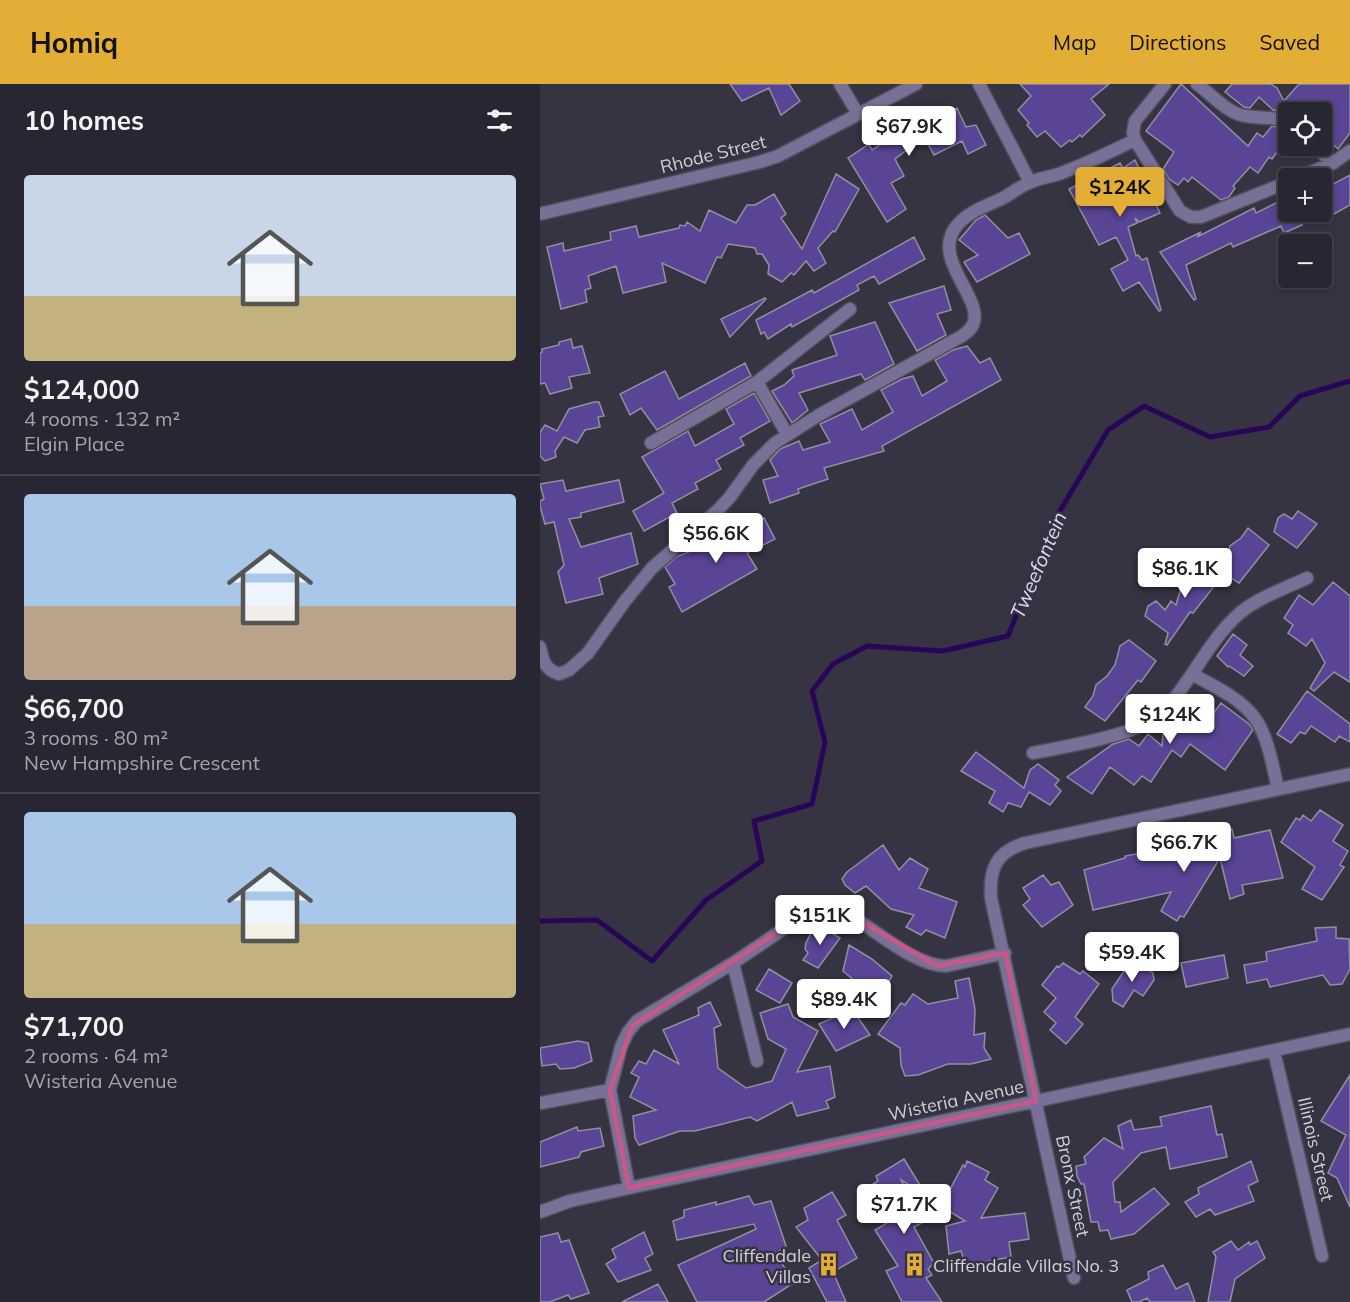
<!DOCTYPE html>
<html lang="en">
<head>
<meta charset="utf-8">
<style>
  :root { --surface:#282632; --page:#34323e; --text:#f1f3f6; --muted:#a5a5ac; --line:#44434d; --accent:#e3ae35 }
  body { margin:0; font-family:Mulish,sans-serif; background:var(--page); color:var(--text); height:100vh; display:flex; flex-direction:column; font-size:22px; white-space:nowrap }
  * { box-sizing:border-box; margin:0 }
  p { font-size:20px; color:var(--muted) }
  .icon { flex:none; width:33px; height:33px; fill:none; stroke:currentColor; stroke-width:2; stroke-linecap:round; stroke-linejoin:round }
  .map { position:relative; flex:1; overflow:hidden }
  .drawer { display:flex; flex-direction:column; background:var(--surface); width:540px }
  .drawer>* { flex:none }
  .tools { position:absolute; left:738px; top:18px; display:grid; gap:12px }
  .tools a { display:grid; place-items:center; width:54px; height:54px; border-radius:6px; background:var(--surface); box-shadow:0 3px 9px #0003,0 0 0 2px var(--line); font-size:30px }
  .price { position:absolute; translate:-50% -51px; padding:0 14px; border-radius:6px; background:#fff; color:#222; font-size:20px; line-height:39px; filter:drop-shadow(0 2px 3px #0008) }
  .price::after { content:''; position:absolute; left:50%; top:36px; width:18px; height:14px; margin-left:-9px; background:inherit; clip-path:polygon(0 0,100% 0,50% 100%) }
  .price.active { background:var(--accent); color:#111 }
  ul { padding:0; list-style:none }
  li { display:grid; align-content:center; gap:12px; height:318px; padding:0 24px }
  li+li { border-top:2px solid var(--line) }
  li span { display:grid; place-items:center; height:186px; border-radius:6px; color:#555 }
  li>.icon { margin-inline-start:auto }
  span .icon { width:108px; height:108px; fill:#fffc; stroke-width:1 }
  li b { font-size:26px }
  h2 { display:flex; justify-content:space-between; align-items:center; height:72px; padding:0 24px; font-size:26px }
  header { display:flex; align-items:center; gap:36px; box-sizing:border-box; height:84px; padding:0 30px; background:var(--accent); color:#111 }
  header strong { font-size:28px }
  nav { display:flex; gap:33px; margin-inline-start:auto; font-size:21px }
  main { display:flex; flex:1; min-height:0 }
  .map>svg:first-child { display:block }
</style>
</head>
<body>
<header>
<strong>Homiq</strong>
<nav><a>Map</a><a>Directions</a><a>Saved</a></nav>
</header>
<main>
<section class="drawer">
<h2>10 homes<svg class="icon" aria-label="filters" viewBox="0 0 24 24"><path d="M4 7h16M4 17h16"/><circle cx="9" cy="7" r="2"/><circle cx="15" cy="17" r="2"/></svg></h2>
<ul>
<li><span style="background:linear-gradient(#c9d6e8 65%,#c2b280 0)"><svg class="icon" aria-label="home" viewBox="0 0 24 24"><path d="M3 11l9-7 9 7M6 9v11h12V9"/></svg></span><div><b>$124,000</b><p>4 rooms · 132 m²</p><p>Elgin Place</p></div></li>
<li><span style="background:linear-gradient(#a9c7e8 60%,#b9a48a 0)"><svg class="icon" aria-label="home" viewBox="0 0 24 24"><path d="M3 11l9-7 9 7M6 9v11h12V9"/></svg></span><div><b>$66,700</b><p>3 rooms · 80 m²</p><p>New Hampshire Crescent</p></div></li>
<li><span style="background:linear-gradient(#a9c7e8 60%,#c2b280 0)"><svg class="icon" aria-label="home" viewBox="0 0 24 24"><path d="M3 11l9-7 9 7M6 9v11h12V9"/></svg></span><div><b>$71,700</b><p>2 rooms · 64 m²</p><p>Wisteria Avenue</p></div></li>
</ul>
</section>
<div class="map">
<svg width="810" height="1218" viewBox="0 0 810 1218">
  <rect width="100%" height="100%" fill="#363342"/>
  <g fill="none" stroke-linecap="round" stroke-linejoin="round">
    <!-- stream -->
    <path stroke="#280657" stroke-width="5" d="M0,837l57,-1 55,41 54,-61 56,-39 -8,-40 58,-17 13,-62 -13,-51 21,-27 34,-18 76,5 65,-15 46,-115 54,-91 36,-24 66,31 59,-10 31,-31 50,-15"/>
  </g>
  <!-- building -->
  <path fill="#5a4495" stroke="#928fa0" stroke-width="1.5" d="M190,0h59l11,17 -19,14 -12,-27 -27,13z
    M480,0h89l-18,15 14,16 -23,22 -2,-2 -8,7 -2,-2 -9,7 -16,-16 -8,6 -10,-12 2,-2 -11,-13 13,-14z
    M641,0l67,62 9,-13 6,4 9,-11 4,1 12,10v11l-5,8 -6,-4 -5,7 -3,-2 -11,16 -8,-6 -17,19 2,2 -6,9 -8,3 -29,-23 -4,5 -4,-4 -6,7 -9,-6 -6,-10 11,-17 -28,-21z
    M692,0h39l6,4 7,13 15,-17h51v49l-12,16 -15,-13 9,-12 -10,-9v-3h-29l-3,-2 1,2h-5l-13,-2 -14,-13 -9,11 -6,-1 -19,-15z
    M417,24l9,19 10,-2 10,20 -18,9 -6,-13 -28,14 -10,-18 -29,22 9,17 -13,7 15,26 -19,13 -39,-64 21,-14 3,6 25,-16 2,4z
    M595,76l25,53 -21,9 -4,-4 2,5 -9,4 8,29 2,-1 4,5 5,-2 14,52 -2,1 -20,-29 -16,9 -12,-22 17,-9 -12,-23 -17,8 -30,-56 51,-26 3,5z
    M296,90l23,15 -24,43 -2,-1 -15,17 8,15 -12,8 -8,-10 -12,14 -3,-2 -9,9 -14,-8 1,-9 -7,-11h-5l-2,-6 -27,-4 -7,14 -4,-1 -12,26 -43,-20 4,19 -43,11 -7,-27 -28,10 3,12 -6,2 2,12 -26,7 -14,-62 16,-4 1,8 47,-11 -1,-8 26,-6 3,11 40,-9 1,-3 5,1 2,-4 13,9 9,-21 27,13 11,-18h8l19,-11 12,20 -5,4 21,31z
    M810,91v30l-16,9 -5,-8 -7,4v-20z
    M740,117l2,4 6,-3v10h8l6,13 -18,8 -3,-7 -48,21 -2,-4 -45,22 10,34 -2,1 -34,-48 41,-20 -4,5 57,-29 2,5z
    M445,131l23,23 11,-5 11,21 -53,28 -13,-20 14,-7 -19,-15 17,-20z
    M374,153l11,22 -46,25 -5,-8 -17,9 2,5 -67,37 -1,-3 -23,15 -4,-7 -3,2 -5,-14 56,-30 2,3z
    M404,202l7,24 -14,4 9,21 -29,16 -28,-48z
    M225,214l1,1 -36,38 -9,-18z
    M335,238l19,42 -29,16 -4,-6 -62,19 9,17 -16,13 -20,-32 12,-6 10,-9 -2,-6 45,-15 -7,-19z
    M31,255l2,9 9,-2 8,27 -21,4 3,11 -22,6 -5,-11 -5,1v-31l2,-1v-3l17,-4v-3z
    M427,262l13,17 10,-5 11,22 -119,66 2,5 -60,17 4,11 -30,10 1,4 -29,10 -7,-23 15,-4 -8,-16 10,-11 19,-8 4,9 27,-8 -10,-18 32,-15 10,21 31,-18 -12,-22 21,-11 11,-3 9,20 25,-15 -12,-21 18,-10z
    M205,279l6,13 -94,54 -16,-22 -11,7 -10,-21 45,-23 14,28z
    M214,309l16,28 -30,17 4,7 -28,15 5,9 -26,14 3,6 -26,14 5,10 -33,18 -11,-20 31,-18 -22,-36 46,-26 7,15 39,-22 -8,-15z
    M54,318h5l5,14 -6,1 2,10 -15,3 -8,13 -13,-6 -9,14 1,6 -11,4 -5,-5v-24l5,-7 12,6 12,-22z
    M23,396l3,11 53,-11 5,22 -43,11v4l-12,2 12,28 50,-14 7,31 -39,14 4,16 -37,9 -8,-31 6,-7 -10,-43 -9,2 -5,-18v-5l4,-2 -4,-15z
    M758,427l19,13 -20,24 -23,-16 4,-14 6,-4 8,5z
    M224,434l11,21 -28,14 10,16 -75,43 -13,-25 6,-3 -10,-17 11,-10 15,-6 -1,-1 35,-16 1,2z
    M708,444l21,17 -30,38 -21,-14 9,-11 3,-12 11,-8z
    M661,474l22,17 -30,38 -3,-1 -23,33 -2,-1 3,-11 -23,-17 3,-10 8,-5 9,9 6,-9 5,4 8,-28 12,-10z
    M793,498l17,14v86l-16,-10 -20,19 -4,-3 15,-25 -13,-24 -6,7 -18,-13 5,-8 -9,-7 15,-23 14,10z
    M693,550l14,11 -7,10 13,11 -9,10 -15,-10 -1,1 -11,-11z
    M589,556l27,21 -15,21 -3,-2 -33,41 -20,-14 8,-11 3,-11 11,-9 8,-11 5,-19z
    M767,607l43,33v18l-11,-6 -4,6 -24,-16 -6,8 -5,-2 -9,11 -14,-9z
    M647,612l26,18 8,-11 28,21 3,4 1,2 -28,40 -35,-26 -9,13 -9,-7 -21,32 -9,-6 -8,9 -24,-18 -18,27 -25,-17 46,-33 16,-5 10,7 9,-12 14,12 2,-23z
    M436,668l48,36 6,-18 8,-6 21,16 -4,5 6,6 -11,14 -21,-13 -8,15 -13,-4 -5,9 -14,-9 6,-12 -34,-20z
    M780,726l23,15 -10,16 15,10 -8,14 4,2 -22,33 -20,-11 13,-22 -34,-25 15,-24 4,2 3,-5 8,6z
    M692,745l2,9 36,-8 13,48 -41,7 2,9 -14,5 -10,-41 -36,59 -4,-1 -3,5 -16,-10 10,-19 -78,18 -9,-40 41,-12v-2l38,-7 22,13 7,-19 28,14 -6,-26z
    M343,761l16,25 11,-12 18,11 -9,19 38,14 -12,36 -19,-8 -5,5 -15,-8 8,-12 -23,-6 -25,-23 -11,7 -10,-8 -3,-6 5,-7z
    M503,791l8,10 8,-3 14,23 -31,22 -19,-22 7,-6 -7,-11z
    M280,842l20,12 -22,30 -15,-8 5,-7 -3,-4 1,-6 5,-10 5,-1z
    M796,843v11l13,1 1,30 -8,15 -12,1 -7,-10 -53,12 -3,-8 -20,4 -3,-18 23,-4 -1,-9 51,-11 -2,-13z
    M309,861l23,14 20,17 -15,25 -23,-11 2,-8 -13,-11z
    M684,871l4,23 -42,9 -5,-24z
    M592,875l21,14 1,7 -11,16 -9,-6 -11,17 -10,-6 -1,-12z
    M523,879l17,11 3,-3 16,13 -24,33 8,7 -17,20 -16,-14 6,-7 -12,-11 12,-14 -14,-13 15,-19 2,1z
    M229,885l23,14 -12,20 -24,-13z
    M429,894l6,31 -1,26 11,-2 -1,15 7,11 -20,5h-23l-30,11 -13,1 -4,-11 -1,-17 -22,-14 23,-31 4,2 8,-11 15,10 30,-6 -3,-17z
    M170,918l11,23 -7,3 4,40 28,20 26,-7 14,-32 -18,-10 -8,-26 28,-9 5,13 25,14 -21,41 33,-6 5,31 -9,4 3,7 -32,8 -5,-14 -35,19 -7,-4 -55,14h-15l-41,14 -4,-7 -2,-22 23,-6 -26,-13 9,-20 -8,-4 8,-12 7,3 8,-14 25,14 -16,-34 36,-15 -1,-7z
    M312,925l18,26 -34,16 -17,-27z
    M38,957l10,2 4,18 -18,7 -14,1 -4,-5 -14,2 -2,-18z
    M810,991v132l-13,-29 -9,-5 18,-38 -25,-14z
    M671,1022l6,29 5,-1 5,23 -57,12 -4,-22 -25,6 -28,29 2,20h5l1,10 33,-24 15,16 -35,30 -23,5 -3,-9 -8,1 -2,-9h-7l-7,-38h-3l-4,-8 -1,-10 10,-2 -2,-7 20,-19 19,11 -5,-23 13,-6 3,10 28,-4 -2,-9z
    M37,1043l1,4 22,-3 4,18 -23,6 -2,5 -39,10v-25z
    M364,1075l22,36 -25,-15 21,43 -8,4 20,36 -6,6 4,6 -6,3 16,24h-40l-16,-31 12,-5 -23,-36 12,-7 -5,-11 -15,-24 11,-7 -2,-5z
    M427,1077l22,11 -4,8 13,8 -17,30 44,-5 4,26 -20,3 2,15 -22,4v7l-21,5 -7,-22 -12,3 -3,-28 19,-5 -19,-12 -9,5 7,-20 4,-1 15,-28 2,2z
    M711,1077l7,20 -10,5 6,15 -39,14 -5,-6 -14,8 -11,-15 14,-8 -1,-6z
    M292,1108l14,23 -9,5 20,38 -24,14 13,30h-19l-18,-34 13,-8 -26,-33 12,-7 -4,-12z
    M209,1112l5,9 17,-4 15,45 -11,8 20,28 -31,20h-67l-19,-37 78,-36 -2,-5 -77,16 -4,-19 11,-4v-7l32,-8v3z
    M104,1148l9,22 -8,4 6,12 -33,12 -12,-18 10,-6 -4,-9z
    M18,1149l3,9 8,-2 20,53 -18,6 -3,-4 -18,7h-10v-65z
    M691,1157l7,9 11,-8 1,3 7,-4 8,17 -30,21 -5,23h-22l8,-45 -3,-5z
    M623,1181l13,24 12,-6 7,19h-45l-3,-4 -8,4h-7l-5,-12 22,-11 -1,-7z
    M118,1200l10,18h-46z"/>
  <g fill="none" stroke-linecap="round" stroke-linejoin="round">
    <defs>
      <path id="street" d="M300,0l18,30
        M439,0l51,98
        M625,0l-30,37 -2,12 2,7 45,71 11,6h10l87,-35
        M657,0c14,10 31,30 49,32 15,3 28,0 42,6
        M774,62l19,17
        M757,94l36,-15 17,-12
        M0,130l220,-52 18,-6 138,-72
        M217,298l93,-73
        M111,359l106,-61 30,52
        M0,563c3,13 4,22 19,27l10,-4 19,-17 37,-52 27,-33 65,-57 13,-14 23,-32 22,-22 44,-28 143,-79c5,-4 10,-7 12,-14 7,-26 -41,-62 -19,-94 12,-17 33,-22 50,-31 8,-5 16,-11 24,-14 11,-6 24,-6 35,-11 24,-9 48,-21 71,-32
        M652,590c14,-21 29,-45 49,-62 19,-15 45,-24 66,-34
        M493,669c31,-6 100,-18 124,-35 12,-9 26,-32 35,-44 21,12 47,23 62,43 14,18 19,51 24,72
        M193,879l24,98
        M734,967l48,205
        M1,1019l69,-13
        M89,1104l-19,-98 11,-43 7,-15 9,-11 96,-58 76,-51 18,-6 13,3c30,16 73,57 106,57l59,-13
        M0,1128l30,-11 59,-13 721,-154
        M534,1194l-83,-380c-2,-29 5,-46 34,-55l325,-69"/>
    </defs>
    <!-- street casing -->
    <use href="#street" stroke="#524f5d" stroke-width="15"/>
    <!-- street -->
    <use href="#street" stroke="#787096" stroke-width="12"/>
  </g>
  <!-- marked area -->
  <path fill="none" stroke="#c85887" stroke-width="4.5" stroke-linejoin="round" d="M287,822l13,3 97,57 68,-13 31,148 -407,87 -19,-98 22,-64 177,-114z"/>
  <!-- icons -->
  <defs>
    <symbol id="building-bare" viewBox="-9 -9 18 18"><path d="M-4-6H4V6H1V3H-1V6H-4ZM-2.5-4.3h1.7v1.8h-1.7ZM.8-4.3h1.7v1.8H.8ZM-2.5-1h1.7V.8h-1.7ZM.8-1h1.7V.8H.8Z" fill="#e3ae35" stroke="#363342" stroke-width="2.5" paint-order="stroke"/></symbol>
  </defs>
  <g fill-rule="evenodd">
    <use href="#building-bare" x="272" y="1164" width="33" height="33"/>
    <use href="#building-bare" x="358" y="1164" width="33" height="33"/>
  </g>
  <g text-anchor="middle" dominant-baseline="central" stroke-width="5" stroke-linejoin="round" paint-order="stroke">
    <!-- street labels -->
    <g font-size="18" fill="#d2d0da" stroke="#363342">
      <text transform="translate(173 70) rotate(-14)">Rhode Street</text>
      <text transform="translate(416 1016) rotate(-12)">Wisteria Avenue</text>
      <text transform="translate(776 1065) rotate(77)">Illinois Street</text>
      <text transform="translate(533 1102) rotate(78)">Bronx Street</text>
    </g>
    <!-- poi labels -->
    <g font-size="18" fill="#d2d0da" stroke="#363342" text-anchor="end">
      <text x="271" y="1171">Cliffendale<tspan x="271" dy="21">Villas</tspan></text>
      <text x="393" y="1181" text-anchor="start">Cliffendale Villas No. 3</text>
    </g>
    <!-- water labels -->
    <g font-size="20" font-style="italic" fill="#dedaf2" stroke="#363342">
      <text transform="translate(498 481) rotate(-67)">Tweefontein</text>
    </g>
  </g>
</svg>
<div class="tools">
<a><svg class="icon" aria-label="locate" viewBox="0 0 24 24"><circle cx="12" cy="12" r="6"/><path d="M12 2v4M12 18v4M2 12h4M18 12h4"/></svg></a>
<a>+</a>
<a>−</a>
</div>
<b class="price" style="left:369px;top:73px">$67.9K</b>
<b class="price active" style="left:580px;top:134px">$124K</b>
<b class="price" style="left:176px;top:480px">$56.6K</b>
<b class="price" style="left:645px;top:515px">$86.1K</b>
<b class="price" style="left:630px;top:661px">$124K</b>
<b class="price" style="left:644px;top:789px">$66.7K</b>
<b class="price" style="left:280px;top:862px">$151K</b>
<b class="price" style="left:592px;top:899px">$59.4K</b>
<b class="price" style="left:304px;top:946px">$89.4K</b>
<b class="price" style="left:364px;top:1151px">$71.7K</b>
</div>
</main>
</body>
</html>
